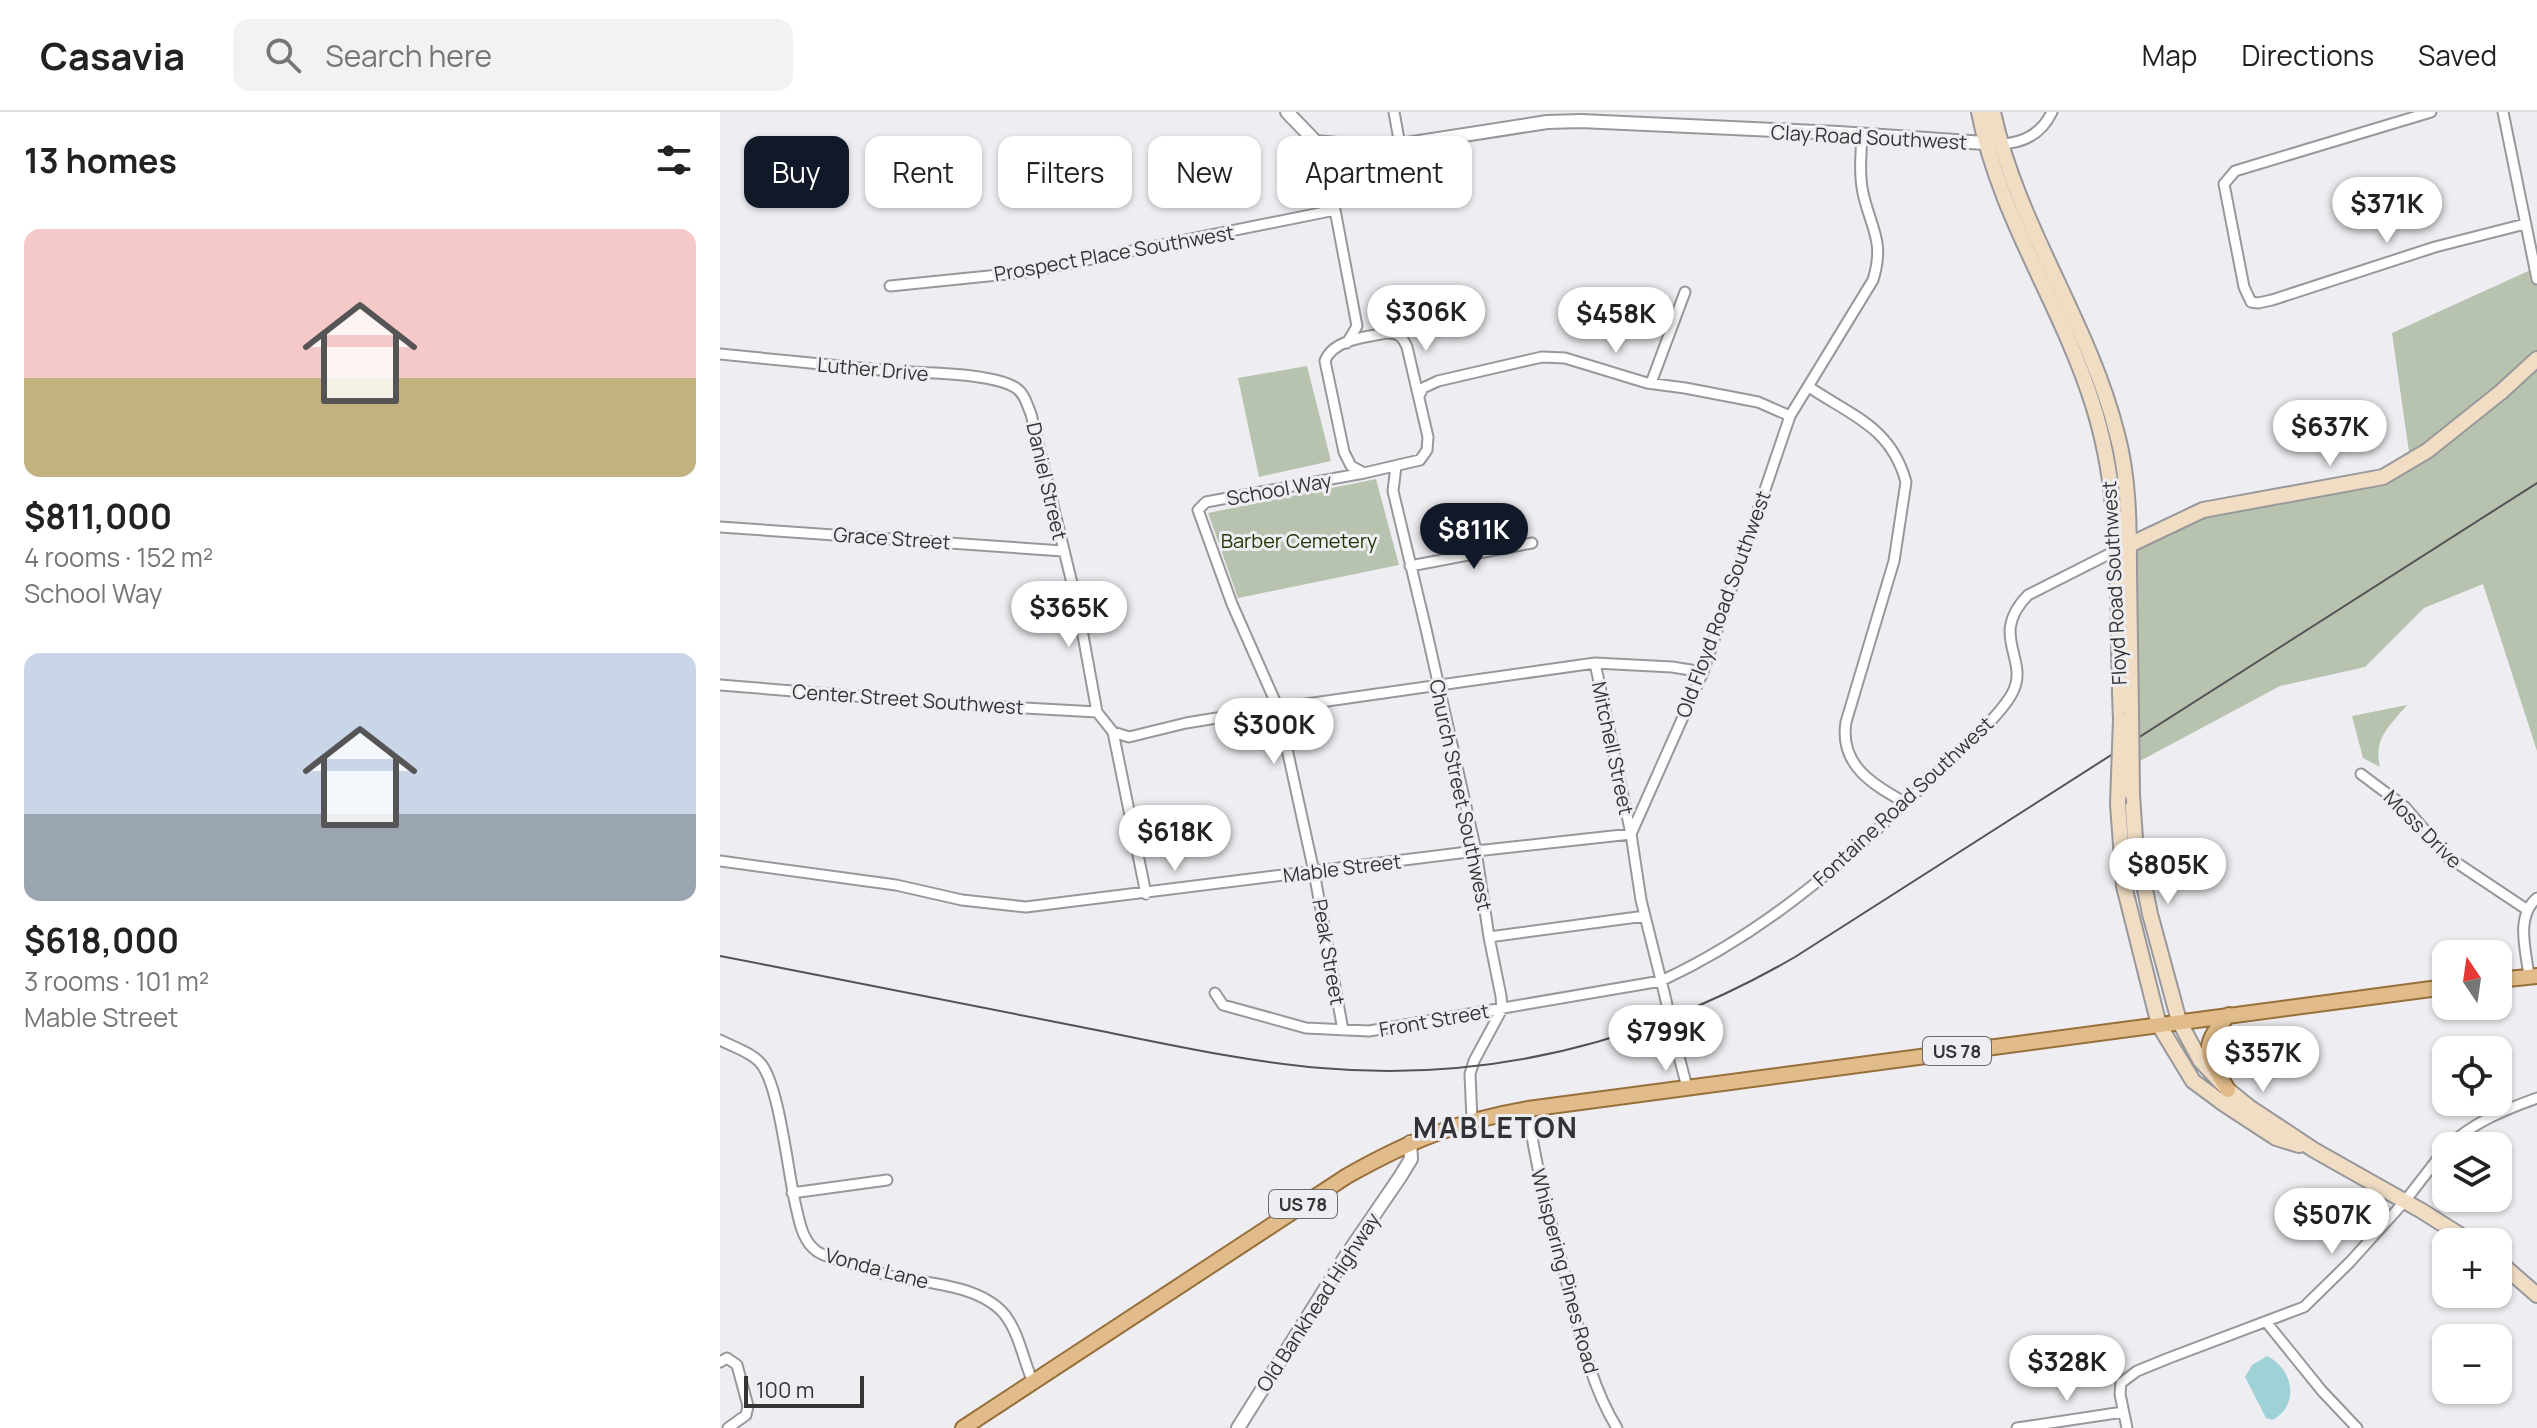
<!DOCTYPE html>
<html lang="en">
<head>
<meta charset="utf-8">
<style>
  :root { --surface:#fff; --page:#f2f2f2; --text:#222; --muted:#767676; --line:#e0e0e0; --accent:#111827 }
  body { margin:0; font-family:Manrope,sans-serif; background:var(--page); color:var(--text); height:100vh; display:flex; flex-direction:column; font-size:30px; white-space:nowrap }
  * { box-sizing:border-box; margin:0 }
  p { font-size:26px; color:var(--muted) }
  .icon { flex:none; width:44px; height:44px; fill:none; stroke:currentColor; stroke-width:2; stroke-linecap:round; stroke-linejoin:round }
  .map { position:relative; flex:1; overflow:hidden }
  .panel { display:flex; flex-direction:column; background:var(--surface); width:720px }
  .panel>* { flex:none }
  .top-card { position:absolute; left:24px; top:24px; width:760px; height:72px; display:flex; gap:16px }
  .needle { width:52px; rotate:347deg }
  .controls { position:absolute; left:1712px; top:828px; display:grid; gap:16px }
  .controls a { display:grid; place-items:center; width:80px; height:80px; border-radius:16px; background:var(--surface); box-shadow:0 2px 6px #0004; font-size:40px }
  .scale { position:absolute; left:24px; bottom:20px; width:120px; box-sizing:border-box; padding-left:8px; border:4px solid #343435; border-top:0; font-size:22px; line-height:28px; white-space:nowrap; color:#343435; -webkit-text-stroke:6px #eeeef2; paint-order:stroke }
  .price { position:absolute; translate:-50% -68px; padding:0 18px; border-radius:28px; background:#fff; color:#222; font-size:26px; line-height:52px; filter:drop-shadow(0 2px 4px #0008) }
  .price::after { content:''; position:absolute; left:50%; top:48px; width:24px; height:18px; margin-left:-12px; background:inherit; clip-path:polygon(0 0,100% 0,50% 100%) }
  .price.selected { background:var(--accent); color:#fff }
  ul { padding:0; list-style:none }
  li { display:grid; align-content:center; gap:16px; height:424px; padding:0 24px }
  li span { display:grid; place-items:center; height:248px; border-radius:16px; color:#555 }
  li>.icon { margin-inline-start:auto }
  span .icon { width:144px; height:144px; fill:#fffc; stroke-width:1 }
  li b { font-size:34px }
  h2 { display:flex; justify-content:space-between; align-items:center; height:96px; padding:0 24px; font-size:34px }
  .pill { padding:0 28px; border-radius:16px; background:var(--surface); box-shadow:0 2px 6px #0004; font-size:28px; line-height:72px }
  .pill.selected { background:var(--accent); color:#fff }
  header { display:flex; align-items:center; gap:48px; box-sizing:border-box; height:112px; padding:0 40px; background:var(--surface); border-bottom:2px solid var(--line) }
  header strong { font-size:38px }
  nav { display:flex; gap:44px; margin-inline-start:auto; font-size:28px }
  .search { width:560px; height:72px; background:var(--page); display:flex; align-items:center; gap:20px; box-sizing:border-box; padding:0 28px; border-radius:16px; color:var(--muted); font-size:30px }
  main { display:flex; flex:1; min-height:0 }
  .map>svg:first-child { display:block }
</style>
</head>
<body>
<header>
<strong>Casavia</strong>
<div class="search"><svg class="icon" aria-label="search" viewBox="0 0 24 24"><circle cx="10" cy="10" r="6"/><path d="M15 15l6 6"/></svg>Search here</div>
<nav><a>Map</a><a>Directions</a><a>Saved</a></nav>
</header>
<main>
<section class="panel">
<h2>13 homes<svg class="icon" aria-label="filters" viewBox="0 0 24 24"><path d="M4 7h16M4 17h16"/><circle cx="9" cy="7" r="2"/><circle cx="15" cy="17" r="2"/></svg></h2>
<ul>
<li><span style="background:linear-gradient(#f6c9c9 60%,#c2b280 0)"><svg class="icon" aria-label="home" viewBox="0 0 24 24"><path d="M3 11l9-7 9 7M6 9v11h12V9"/></svg></span><div><b>$811,000</b><p>4 rooms · 152 m²</p><p>School Way</p></div></li>
<li><span style="background:linear-gradient(#c9d6e8 65%,#9aa5b1 0)"><svg class="icon" aria-label="home" viewBox="0 0 24 24"><path d="M3 11l9-7 9 7M6 9v11h12V9"/></svg></span><div><b>$618,000</b><p>3 rooms · 101 m²</p><p>Mable Street</p></div></li>
</ul>
</section>
<div class="map">
<svg width="1817" height="1316" viewBox="0 0 1817 1316">
  <rect width="100%" height="100%" fill="#eeeef2"/>
  <!-- green -->
  <path fill="#b7c3ae" d="M1817,155v484l-54,-167 -59,24 -59,59 -85,19 -140,75 -5,-50 -7,-164 28,-18 127,-35 73,-12 54,-23 -18,-126z
    M587,254l24,95 -72,16 -21,-99z
    M656,367l23,86 -161,33 -30,-85z
    M1687,593c-17,21 -34,33 -27,62l-17,-9 -11,-42z"/>
  <!-- water -->
  <path fill="#9fd2d6" d="M1547,1244c27,13 33,50 5,64l-6,-2 -21,-41 7,-12z"/>
  <g fill="none" stroke-linecap="round" stroke-linejoin="round">
    <defs>
      <path id="minor" d="M674,0l6,33
        M1711,0l-196,59 -11,13 20,103 7,15 7,1 14,-3 163,-53 90,-23
        M1783,0l34,167
        M596,30l19,68 22,116 -10,17
        M1277,32c24,0 44,-9 55,-32
        M170,174l137,-14 308,-62
        M667,221c12,0 15,3 20,14l21,90 -1,13 -7,10 -56,13 -13,-7 -7,-14 -19,-91c8,-22 42,-24 62,-28z
        M0,242c54,5 107,11 161,16 33,4 109,1 135,18 9,6 11,17 15,26l47,194 19,104 16,20 33,162
        M931,271l34,-91
        M1089,275c43,29 82,40 97,95l-12,79 -48,161c-7,43 27,63 60,81
        M699,284l4,-8 15,-7 104,-24 23,1 82,25 38,5 73,14 32,14
        M676,354l-3,25 33,138 50,222 13,86 12,59 1,13 -28,52 -4,13 2,46
        M0,415l343,24
        M690,454l122,-23
        M0,573l233,19 144,8
        M393,620l16,5 57,-14 92,-15 317,-45 77,4 31,5
        M1641,662l44,33 43,50 78,52
        M0,749l176,24 66,15 64,7 450,-56 155,-17 -36,-171
        M769,825l156,-21
        M1809,864c-3,-26 -14,-59 8,-78
        M944,880l-23,-92 -10,-66 72,-162 87,-256 83,-136c12,-39 -2,-51 -10,-87 -4,-19 -2,-39 -1,-58
        M495,881l8,12 83,23 63,3 292,-50c110,-51 196,-129 281,-214 21,-20 52,-45 68,-70 24,-37 -24,-59 18,-102l87,-44
        M623,918l-29,-158 -36,-164 -46,-104 -34,-94 8,-8 158,-29
        M0,928c13,7 33,13 42,25 18,25 26,109 34,142 3,13 6,30 16,40 8,9 21,11 33,15 15,4 30,10 46,14 35,7 90,9 114,39 15,20 18,45 28,67
        M957,937l10,38
        M808,997c7,59 24,116 39,174 13,50 23,101 50,145
        M1728,1034c26,-24 56,-36 89,-48
        M72,1081l95,-13
        M1547,1211l55,68 35,37
        M0,1250l7,-4 10,7 11,41 -2,9 -18,13
        M1297,1316l106,-16
        M1407,1316l-7,-34 1,-11 16,-12 32,-13 135,-51 46,-45 55,-61 41,-53"/>
      <path id="tertiary" d="M567,0l29,30 31,3h53l147,-23 34,-1 258,12 146,10
        M518,1316l106,-169 56,-82 11,-18 -1,-17"/>
      <path id="secondary" d="M1259,0c20,105 83,193 114,293 32,100 23,210 28,314
        M1273,0c24,113 96,210 124,322 12,44 12,92 12,138 1,47 1,93 2,140
        M1403,436l80,-38 180,-33 44,-26 74,-59 36,-33
        M1412,682l3,45 15,75 29,107 21,39 28,30 21,17 65,43 108,61 49,31
        M1398,692l6,82 35,139 34,56 31,23 52,34 23,7
        M1778,1149l39,34"/>
      <path id="primary" d="M1778,868l39,-4
        M1508,978c-21,-35 -30,-43 1,-75
        M243,1316l384,-252c62,-35 111,-55 181,-67l918,-122"/>
    </defs>
    <!-- minor casing -->
    <use href="#minor" stroke="#98989c" stroke-width="13"/>
    <!-- tertiary casing -->
    <use href="#tertiary" stroke="#98989c" stroke-width="16"/>
    <!-- secondary casing -->
    <use href="#secondary" stroke="#98989c" stroke-width="18"/>
    <!-- primary casing -->
    <use href="#primary" stroke="#976f3a" stroke-width="18"/>
    <!-- minor -->
    <use href="#minor" stroke="#fff" stroke-width="9"/>
    <!-- tertiary -->
    <use href="#tertiary" stroke="#fff" stroke-width="12"/>
    <!-- secondary -->
    <use href="#secondary" stroke="#f0ddc4" stroke-width="14"/>
    <!-- primary -->
    <use href="#primary" stroke="#e1bc8a" stroke-width="14"/>
    <!-- rail -->
    <path stroke="#535355" stroke-width="2" d="M0,844c119,23 238,47 356,70 81,16 163,35 245,42 171,15 327,-26 474,-111l742,-474"/>
    <defs>
      <path id="minor-bridge" d="M944,880l13,57"/>
      <path id="secondary-bridge" d="M1411,600l1,82
        M1398,692l3,-85"/>
    </defs>
    <!-- minor-bridge casing -->
    <use href="#minor-bridge" stroke="#98989c" stroke-width="13" stroke-linecap="butt"/>
    <!-- secondary-bridge casing -->
    <use href="#secondary-bridge" stroke="#98989c" stroke-width="18" stroke-linecap="butt"/>
    <!-- minor-bridge -->
    <use href="#minor-bridge" stroke="#fff" stroke-width="9"/>
    <!-- secondary-bridge -->
    <use href="#secondary-bridge" stroke="#f0ddc4" stroke-width="14"/>
  </g>
  <g text-anchor="middle" dominant-baseline="central" stroke-width="6" stroke-linejoin="round" paint-order="stroke">
    <!-- shield labels -->
    <g fill="#eeeef2" stroke="#6c6c6e" stroke-width="2">
      <rect x="1203" y="925" width="68" height="28" rx="6"/>
      <rect x="549" y="1078" width="68" height="28" rx="6"/>
    </g>
    <g font-size="18" font-weight="bold" fill="#343435">
      <text x="1237" y="939">US 78</text>
      <text x="583" y="1092">US 78</text>
    </g>
    <!-- street labels -->
    <g font-size="20" fill="#343435" stroke="#eeeef2">
      <text transform="translate(1149 25) rotate(3)">Clay Road Southwest</text>
      <text transform="translate(394 141) rotate(-10)">Prospect Place Southwest</text>
      <text transform="translate(153 257) rotate(5)">Luther Drive</text>
      <text transform="translate(327 369) rotate(77)">Daniel Street</text>
      <text transform="translate(559 377) rotate(-10)">School Way</text>
      <text transform="translate(172 426) rotate(4)">Grace Street</text>
      <text transform="translate(1394 471) rotate(-93)">Floyd Road Southwest</text>
      <text transform="translate(1003 492) rotate(-70)">Old Floyd Road Southwest</text>
      <text transform="translate(188 587) rotate(4)">Center Street Southwest</text>
      <text transform="translate(893 636) rotate(78)">Mitchell Street</text>
      <text transform="translate(741 683) rotate(78)">Church Street Southwest</text>
      <text transform="translate(1183 689) rotate(-43)">Fontaine Road Southwest</text>
      <text transform="translate(1703 717) rotate(45)">Moss Drive</text>
      <text transform="translate(622 756) rotate(-7)">Mable Street</text>
      <text transform="translate(609 840) rotate(80)">Peak Street</text>
      <text transform="translate(714 908) rotate(-10)">Front Street</text>
      <text transform="translate(157 1156) rotate(15)">Vonda Lane</text>
      <text transform="translate(845 1159) rotate(75)">Whispering Pines Road</text>
      <text transform="translate(598 1190) rotate(-57)">Old Bankhead Highway</text>
    </g>
    <!-- park labels -->
    <g font-size="20" fill="#1d3600" stroke="#eeeef2">
      <text x="579" y="428">Barber Cemetery</text>
    </g>
    <!-- district labels -->
    <g font-size="28" font-weight="bold" letter-spacing="2" fill="#333236" stroke="#eeeef2">
      <text x="776" y="1015">MABLETON</text>
    </g>
  </g>
</svg>
<div class="controls">
<a><svg class="needle" viewBox="-14 -14 28 28"><path d="M0-13l5 13h-10z" fill="#e53935"/><path d="M0 13l5-13h-10z" fill="#767676"/></svg></a>
<a><svg class="icon" aria-label="locate" viewBox="0 0 24 24"><circle cx="12" cy="12" r="6"/><path d="M12 2v4M12 18v4M2 12h4M18 12h4"/></svg></a>
<a><svg class="icon" aria-label="layers" viewBox="0 0 24 24"><path d="M12 4l9 5-9 5-9-5zM3 14l9 5 9-5"/></svg></a>
<a>+</a>
<a>−</a>
</div>
<div class="scale">100 m</div>
<b class="price" style="left:1667px;top:133px">$371K</b>
<b class="price" style="left:706px;top:241px">$306K</b>
<b class="price" style="left:896px;top:243px">$458K</b>
<b class="price" style="left:1610px;top:356px">$637K</b>
<b class="price selected" style="left:754px;top:459px">$811K</b>
<b class="price" style="left:349px;top:537px">$365K</b>
<b class="price" style="left:554px;top:654px">$300K</b>
<b class="price" style="left:455px;top:761px">$618K</b>
<b class="price" style="left:1448px;top:794px">$805K</b>
<b class="price" style="left:946px;top:961px">$799K</b>
<b class="price" style="left:1543px;top:982px">$357K</b>
<b class="price" style="left:1612px;top:1144px">$507K</b>
<b class="price" style="left:1347px;top:1291px">$328K</b>
<div class="top-card">
<a class="pill selected">Buy</a>
<a class="pill">Rent</a>
<a class="pill">Filters</a>
<a class="pill">New</a>
<a class="pill">Apartment</a>
</div>
</div>
</main>
</body>
</html>
